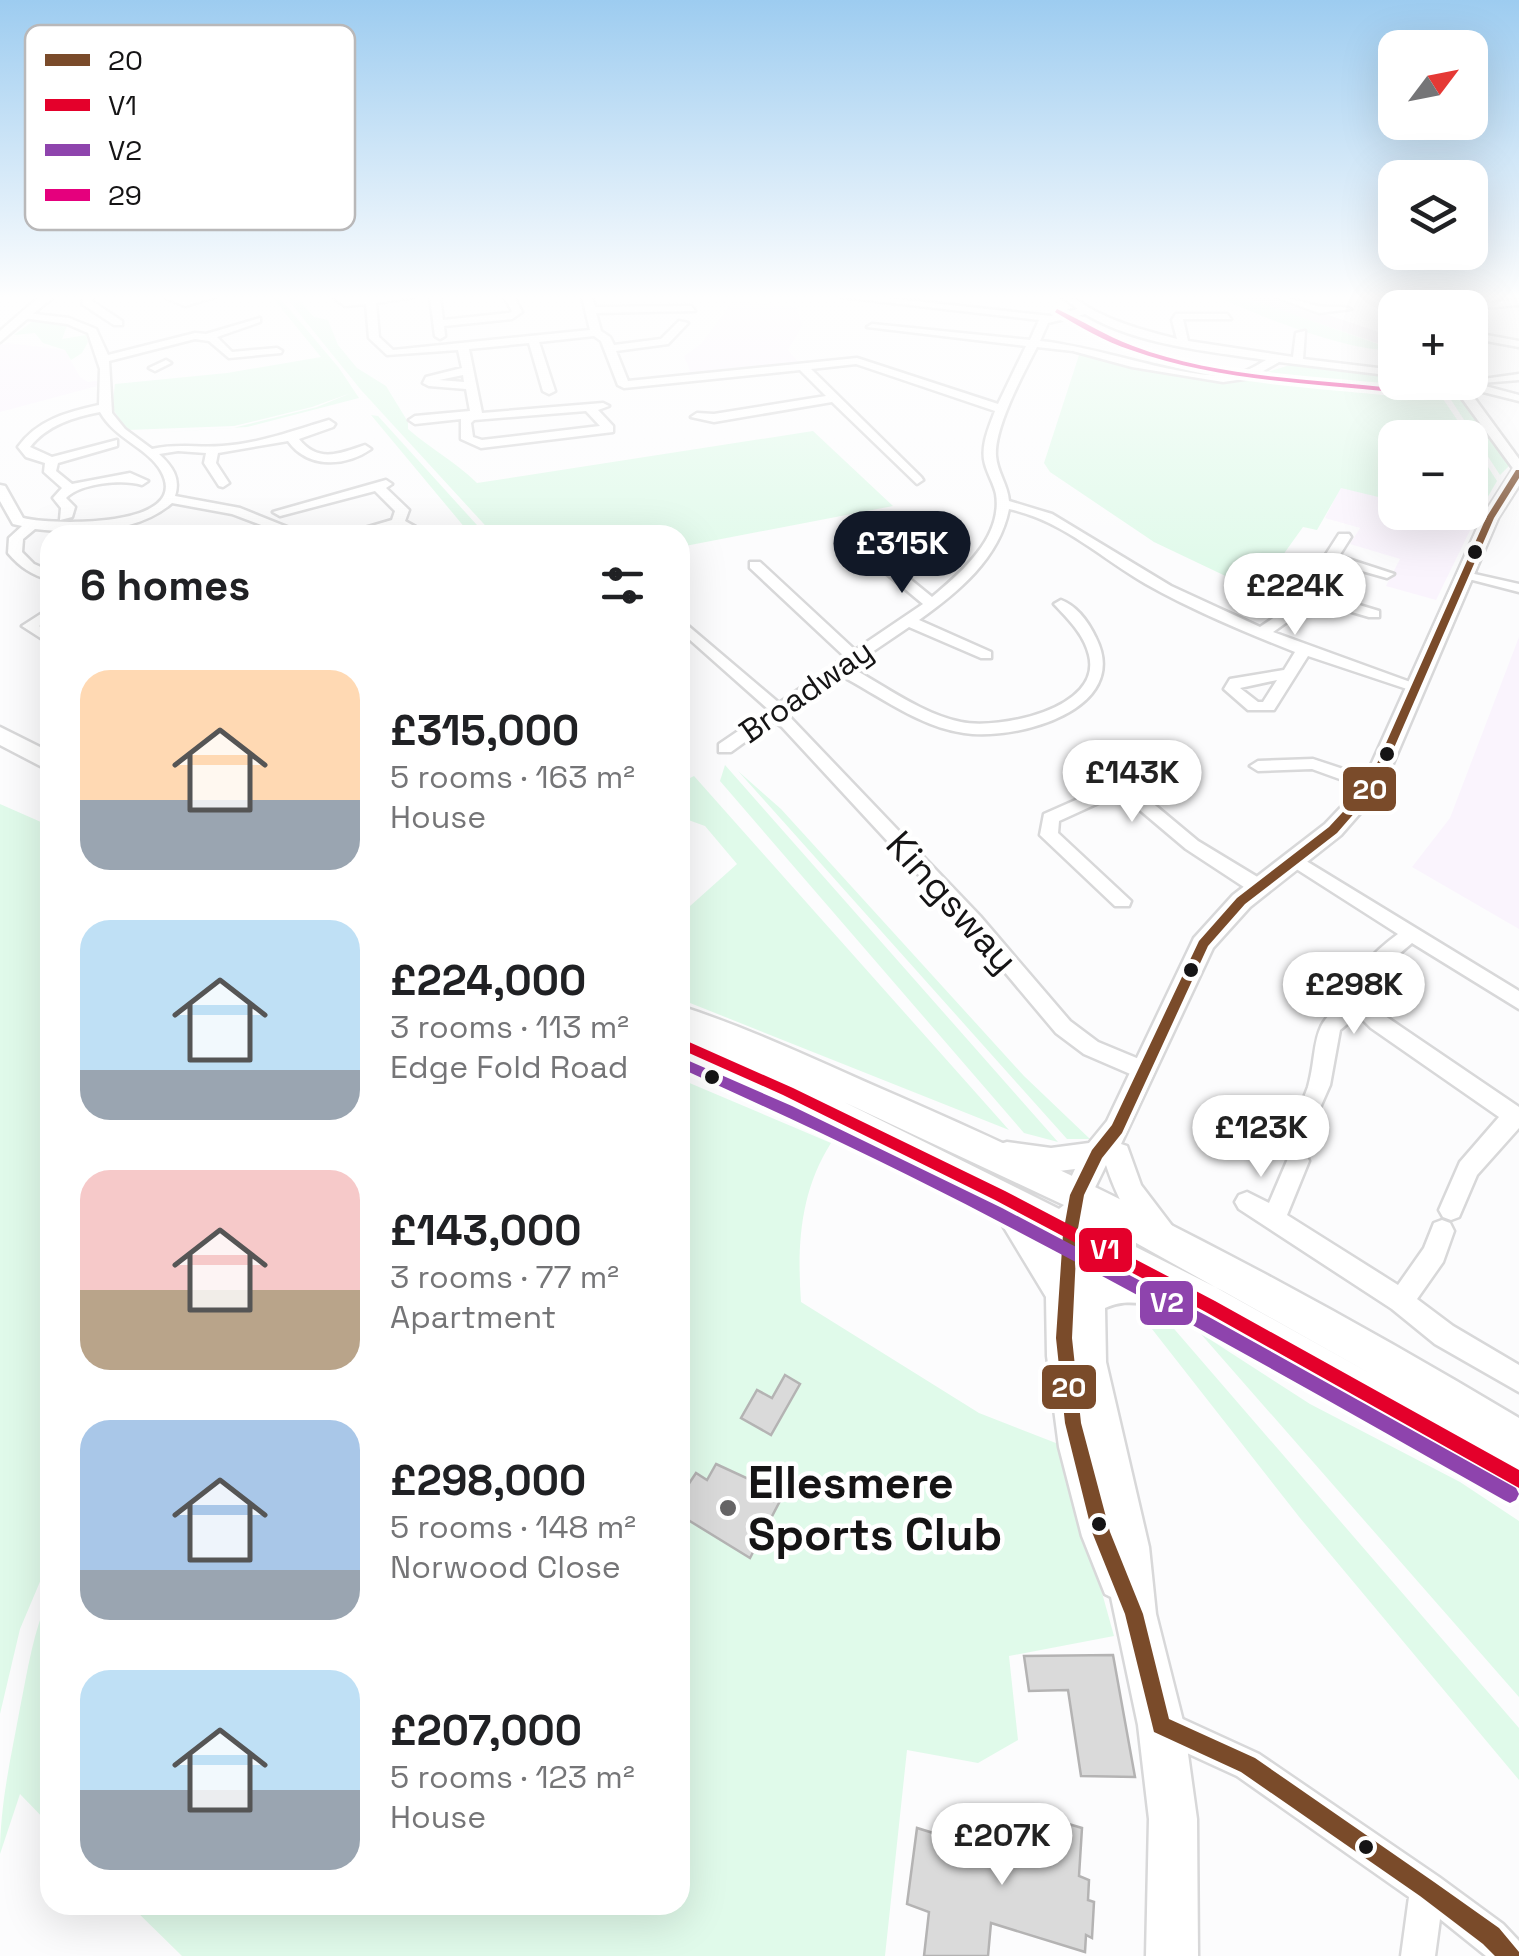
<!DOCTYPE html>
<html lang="en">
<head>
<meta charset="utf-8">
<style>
  :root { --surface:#fff; --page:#f2f2f2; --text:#202124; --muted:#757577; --accent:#111827 }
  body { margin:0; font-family:"Space Grotesk",sans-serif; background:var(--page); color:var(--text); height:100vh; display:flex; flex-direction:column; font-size:38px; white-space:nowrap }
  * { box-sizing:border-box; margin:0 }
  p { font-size:32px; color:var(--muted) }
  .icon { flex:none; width:55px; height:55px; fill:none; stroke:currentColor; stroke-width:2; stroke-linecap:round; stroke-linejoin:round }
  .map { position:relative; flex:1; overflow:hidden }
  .details { position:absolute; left:40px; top:525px; width:650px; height:1390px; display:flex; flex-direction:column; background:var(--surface); border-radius:30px; box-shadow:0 10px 40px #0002 }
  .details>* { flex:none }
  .needle { width:65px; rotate:58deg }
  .controls { position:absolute; left:1378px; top:30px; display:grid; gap:20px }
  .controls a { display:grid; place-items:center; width:110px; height:110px; border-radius:20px; background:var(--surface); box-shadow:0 10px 40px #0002; font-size:50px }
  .price { position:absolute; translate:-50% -85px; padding:0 22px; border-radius:35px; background:#fff; color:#222; font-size:32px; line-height:65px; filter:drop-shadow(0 2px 5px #0008) }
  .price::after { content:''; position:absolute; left:50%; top:60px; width:30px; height:22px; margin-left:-15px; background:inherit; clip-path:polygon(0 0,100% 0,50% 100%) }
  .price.on { background:var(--accent); color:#fff }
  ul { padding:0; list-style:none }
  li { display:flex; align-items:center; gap:30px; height:250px; padding:0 40px }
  li span { display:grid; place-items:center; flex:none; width:280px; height:200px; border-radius:30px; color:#555 }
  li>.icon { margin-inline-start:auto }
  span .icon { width:120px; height:120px; fill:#fffc; stroke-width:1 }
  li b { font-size:42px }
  h2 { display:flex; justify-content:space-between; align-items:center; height:120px; padding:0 40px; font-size:42px }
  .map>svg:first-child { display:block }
</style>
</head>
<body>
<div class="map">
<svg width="1519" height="1956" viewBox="0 0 1519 1956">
  <rect width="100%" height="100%" fill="#fcfcfd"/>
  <!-- built -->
  <path fill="#efebf1" d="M1240,297h35l104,35 7,-5 9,3v19z"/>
  <!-- education -->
  <path fill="#faf4fd" d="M733,301l64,6 5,19 -14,24 11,13 -107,13 -8,-20 17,-12z
    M8,343l57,7 15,27 8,5 15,-2 -2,5 -101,27v-67z
    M1341,487l54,14v11h84l-43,88 -50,-14 14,-27 -50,-15 10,-16 -35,-10z
    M1519,637v292l-107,-62 38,-49z"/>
  <!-- green -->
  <path fill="#e0faea" d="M272,297h7l60,71 20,30 -112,29 -115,7 101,-6 84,-21 34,-14 -39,14 -78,19 -107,4 -15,-22 3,-24 112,-11 94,-16z
    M286,297h10l18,20 14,3 10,25 19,23 29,18 22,36v7c24,21 48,33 69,54l336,-52 80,75 -213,41v-12h-186l-133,-145z
    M1218,297h26l151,53c-44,3 -136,-34 -177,-53z
    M36,319l31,7 -5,13 24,-4 2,7 -6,11 -11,7 -6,-10 -22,-7 -8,-10 -21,2z
    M1080,352l38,12 106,18 15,-1 57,-18 99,14v5l37,1 37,54 -74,1v63l-54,-13 -24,42 -14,-3 -46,64 -103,-49 -104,-70 -6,-9z
    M1440,383l17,2 46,69 6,12 -9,9z
    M371,415l7,1 108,119h-15z
    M1470,439l27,42 -18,31 -9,-1z
    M725,765l333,377 -34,-9 -304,-352z
    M738,771l43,38 243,267 66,63h-23z
    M694,776l315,354 -329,-131v-84l57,-51 -32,-38 -25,-9v-34z
    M0,804l50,22v732l-30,71 -20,85z
    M680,1079l151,64c-31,49 -34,102 -30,159l178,111 82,32 53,191 -105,20 9,84 -40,23 -71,-13 -22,206h-703l-52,-51h550z
    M1141,1315l28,8 350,405v52l-219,-262z
    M1200,1333l110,71 150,78 59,39v176z
    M50,1595v230l-30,-31 -20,60c0,-50 11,-97 20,-146 8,-39 13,-77 30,-113z"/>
  <!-- building -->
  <path fill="#dadada" stroke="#b4b3b3" stroke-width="2.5" d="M785,1375l15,9 -29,51 -30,-17 16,-28 15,8z
    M716,1464l48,22 -2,5 18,10 -30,57 -70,-43v-35l8,5 8,-12 11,7z
    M1113,1655l22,122 -54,-1 -13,-86 -39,1 -5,-35z
    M1012,1807l70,21 -3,48 10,4 -1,20 6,2 -2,36 -6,-3 -1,17 -94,-29 -3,33h-64l5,-44 -22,-8 10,-76 91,28z"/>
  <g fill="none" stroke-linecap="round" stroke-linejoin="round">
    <defs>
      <path id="minor" d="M84,297h10l-2,4 30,20v4h-8l-32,-21z
        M164,297h51l-30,9z
        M333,297h81l-38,6 3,34 14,13 197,-20 -8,-33h10l3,10 96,-1 4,5 -99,2 5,18 9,6 4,8 47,-6 18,-18 9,2 -20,21 -52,7 12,30 229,-23 141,46 28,-58 -159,-19 5,-3 158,16 9,-20 -198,-23h37l173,19 27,-7 -16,-12c16,0 23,10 37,16 24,12 51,19 78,26l-5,-19 4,-6h51l4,5h-48l5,22 105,16 3,-24 9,-2 -2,28 92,11v6l-116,-14 -28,16 -28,4 -91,-15 -59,-16 -36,-4c-14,27 -43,81 -41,109 1,16 12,29 13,45l43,13 119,72 89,41 34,-23 45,-70h10l2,3 -12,19 55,18 -7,4 -53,-15 -18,29 63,19v6h-10l-58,-17 -7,10 -31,22 151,55 -2,3h-12l-102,-34 -34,54h-26l-24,-21 6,-10 54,-9 11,-18c-50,-20 -101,-41 -149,-68 -45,-26 -84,-64 -137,-75 -10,50 -51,83 -90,111l72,32v6h-10l-72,-31 -59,40c35,19 72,47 111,55 37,8 142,-13 128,-67 -5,-21 -21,-36 -35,-51l7,-4c16,6 28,23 35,38 36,72 -80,103 -132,95 -44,-6 -86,-38 -124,-58l-54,38 194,203 90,105 28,21 53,22 3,6 -3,6 -8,3 -8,-3 -51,-22 -28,-21 -90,-107 -184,-199 -8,-6 -43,31h-12v-8l50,-34 -89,-79v-12l99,84 66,-46 -95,-89v-6h10l95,88 68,-46 -78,-65 12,-3 75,61c29,-24 71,-60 64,-103 -2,-10 -8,-19 -11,-30 -5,-17 4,-37 10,-53l-139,-47 -45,5 110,108 2,3 -6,4 -85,-82 -118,20 -23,-5 6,-4 17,1 112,-18 -26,-26 -176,18 -6,-3 -17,-44 -7,-5 -55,6 16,49 -6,3 -6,-3 -14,-48 -60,6 13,64 121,-10 6,3 -11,4 15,16v6l-132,16 -20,-9v-20l-46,5 -6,-4 6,-4 55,-5 -4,-22 -37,-3 -6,-3 3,-6 36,-9 -4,-18 -71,5 -18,-17 -3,-34 -21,2zM1085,314c52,31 122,37 181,46 -14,8 -26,16 -43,16 -59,-2 -123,-29 -183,-35l8,-18zM463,375l1,7 -25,-2zM586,411l14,15 -118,14 -9,-3 -2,-14 3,-3zM1277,680l-14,22h-5l-18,-14z
        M430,297h10l3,23 66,-7 3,-2 -8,-14h10l8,15 -10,7 -68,7 1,10 -5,3 -5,-3z
        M1276,297c16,0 27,6 42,9 12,2 23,-1 33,3l-32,4z
        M1519,299v6l-49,4 -22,-1z
        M27,313l42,5 27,11 12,26 87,-22 11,1 54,-16v4l-43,15 15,15 45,-4 5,3 -1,2 -52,5 -20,-17 -14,-2 -86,22 3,52 13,16 27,20c26,-6 45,-1 70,-3 36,-2 73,-16 107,-26l6,4 -2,3 -34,12c19,24 40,15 66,6l6,4c-26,18 -63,20 -83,-8l-70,12 -2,10 13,20 -6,4 -4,-1 -15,-23 2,-10 -28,-2 -19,3c13,12 22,24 16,42l65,12 67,27h-19l-56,-21 -60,-11c-36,31 -92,31 -137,26l-12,10 -1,13 12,12 16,7v9c-18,-5 -30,-13 -42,-27l1,-15 13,-12 -9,-2 -13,-23v-16l5,1 18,32c27,7 171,11 138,-47 -13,-23 -46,-32 -61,-59 -26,5 -53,13 -70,35l22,10 65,-17v6l-59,17 -2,8 16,13 58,-11 18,8 -6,4c-19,-6 -61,-2 -76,13l9,9 -3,10 -12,3 1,-12 -8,-10 9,-10 -18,-16 1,-9 -19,-6 -8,-10c19,-27 49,-35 81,-42l1,-36 -12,-36 -21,-9 -44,-6z
        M1470,332l49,9v6l-49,-9z
        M166,360l5,3 -16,8 -6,-3z
        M1519,374v6l-37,3 -6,-3z
        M1450,382h20l49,13v6l-52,-13 52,71v13l-4,-1z
        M386,480l6,4 -6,4 23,22 -4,11 25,14h-18l-16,-8 -31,8h-24l51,-15 3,-9 -20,-20 -95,25 -7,-4z
        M1461,571l58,13v8l-58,-15z
        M50,608v11l-11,7 11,7v11l-28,-18z
        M1313,759l66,22 3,4 -9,6 -61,-22 -54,2 -8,-5 8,-5z
        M1103,788l35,3 60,50 66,40 2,5 -2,5h-14l-64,-42 -58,-49h-23l-46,21 -1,12 73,68 -2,5h-14l-75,-71 4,-21z
        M1293,853l226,138v18l-107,-66c-20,17 -40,32 -42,59l15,14 134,91v21l-42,47 -18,42 -8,3 -8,-3 -4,-7 21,-48 39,-45 -128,-89 -13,-13 -18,15 -10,55 -26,59 -8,2 -8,-2 -3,-7c8,-16 17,-33 23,-50 11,-38 0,-67 42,-86 3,-30 25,-50 48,-67l-111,-71 -3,-4z
        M1298,1151l8,3 3,7 -22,54 111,70 26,-37 10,-25 8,-3 8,3 4,8 -11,31 -26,37 36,27 66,39v27l-84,-48 -43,-35 -153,-100 -4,-7 4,-7 8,-3 22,11 21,-49z
        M1163,1710l96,44 180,123 64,47 16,17v15h-33l-46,-37 -5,37h-34l8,-59 -172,-121 -85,-39 -5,-11 5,-11z"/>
      <path id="major" d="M39,297h14l-53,45v-11z
        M1519,467v18l-21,33 -115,269 -42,48 -91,72 -37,41 -92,196 6,2 14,39 35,46 -5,9 -10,4c-29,-11 -46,-52 -55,-79l-19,39 -10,4 -10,-4 -4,-9 12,-26 -24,3 -54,-9 -4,-9 4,-9 10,-3 44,6 38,-5 18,-22 87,-183 39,-43 92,-71 37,-39 120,-267 31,-49z"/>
      <path id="highway" d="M0,727l50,25v19l-50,-26z
        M680,1006c75,24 146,59 218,90 214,93 421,202 621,322v82l-351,-199c-22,8 -36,-5 -63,7l1,54 43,185 7,67 28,111 13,94 1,137h-52l3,-137 -11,-94 -27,-128 -6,-3 -23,-58 -23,-89 -12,-91 -1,-59 -52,-86 -202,-105 -112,-49zM844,1102l220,103 -5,4zM1113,1230l267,149 -157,-88 -111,-56z"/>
    </defs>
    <!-- minor casing -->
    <use href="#minor" stroke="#d8d8d9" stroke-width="5"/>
    <!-- major casing -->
    <use href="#major" stroke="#d8d8d9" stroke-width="5"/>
    <!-- highway casing -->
    <use href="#highway" stroke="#d8d8d9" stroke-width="5"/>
    <!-- minor -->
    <use href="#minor" fill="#fff" fill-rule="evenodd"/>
    <!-- major -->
    <use href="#major" fill="#fff" fill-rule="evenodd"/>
    <!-- highway -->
    <use href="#highway" fill="#fff" fill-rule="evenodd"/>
    <defs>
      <path id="bus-1" d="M1516,470h3v8l-25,40 -117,269 -40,46 -92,71 -37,42 -86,187 -20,25 -18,37 -7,39 -5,104 9,85 29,109 33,82 26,105 86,39 179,124 65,46 20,24v4h-24l-12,-12 -63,-48 -179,-124 -87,-40 -29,-118 -33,-82 -27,-109 -9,-85 7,-104 7,-39 22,-45 20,-25 87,-184 38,-43 92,-71 38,-41 119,-268z"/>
      <path id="bus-2" d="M680,1038l113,50 212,103 210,110 304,169v18l-315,-177 -209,-111 -212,-105 -103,-46z"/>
      <path id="bus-3" d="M680,1057l112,49 210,102 207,109 307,171 3,6 -3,6 -6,3 -6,-3c-169,-96 -338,-192 -510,-281 -103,-54 -208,-103 -314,-151z"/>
      <path id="bus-4" d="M1057,309c26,12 49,27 76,37 82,31 174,33 260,42l4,2 -4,2c-87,-9 -178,-12 -262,-42 -27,-9 -51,-23 -76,-38z"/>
    </defs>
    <!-- bus-1 casing -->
    <use href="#bus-1" stroke="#fff" stroke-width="8"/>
    <!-- bus-2 casing -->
    <use href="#bus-2" stroke="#fff" stroke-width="8"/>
    <!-- bus-3 casing -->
    <use href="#bus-3" stroke="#fff" stroke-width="8"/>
    <!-- bus-4 casing -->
    <use href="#bus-4" stroke="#fff" stroke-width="8"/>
    <!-- bus-1 -->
    <use href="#bus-1" fill="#7a4b2a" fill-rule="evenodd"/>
    <!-- bus-2 -->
    <use href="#bus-2" fill="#e4002b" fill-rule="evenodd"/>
    <!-- bus-3 -->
    <use href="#bus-3" fill="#8e44ad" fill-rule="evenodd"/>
    <!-- bus-4 -->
    <use href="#bus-4" fill="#e5007d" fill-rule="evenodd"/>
  </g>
  <!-- sky -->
  <linearGradient id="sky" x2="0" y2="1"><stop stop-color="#9dccf0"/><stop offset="0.52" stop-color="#fefefe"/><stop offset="1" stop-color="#fefefe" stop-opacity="0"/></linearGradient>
  <rect width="1519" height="571" fill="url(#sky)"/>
  <!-- markers -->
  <g fill="#151415" stroke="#fff" stroke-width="4">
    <circle cx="1475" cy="552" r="9"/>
    <circle cx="1387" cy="754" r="9"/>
    <circle cx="1191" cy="970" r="9"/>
    <circle cx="712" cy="1077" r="9"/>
    <circle cx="1099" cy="1524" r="9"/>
    <circle cx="1366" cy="1847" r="9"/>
  </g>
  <circle fill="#666566" stroke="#fff" stroke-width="4" cx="728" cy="1508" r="10"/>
  <g text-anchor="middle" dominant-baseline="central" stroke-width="9" stroke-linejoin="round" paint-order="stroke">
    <!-- far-street labels -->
    <g font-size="32" fill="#151415" stroke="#fff">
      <text transform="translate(806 691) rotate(-35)">Broadway</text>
    </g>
    <!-- street labels -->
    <g font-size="38" fill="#151415" stroke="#fff">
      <text transform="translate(952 902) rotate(48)">Kingsway</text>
    </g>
    <!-- near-poi labels -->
    <g font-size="45" font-weight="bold" fill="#151415" stroke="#fff" text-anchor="start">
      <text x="748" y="1482">Ellesmere<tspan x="748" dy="52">Sports Club</tspan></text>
    </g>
  </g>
  <!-- legend -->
  <rect x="25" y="25" width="330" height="205" rx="15" fill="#fff" stroke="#b9b8b9" stroke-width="2.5"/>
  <rect x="45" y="54" width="45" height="12" fill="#7a4b2a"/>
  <rect x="45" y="99" width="45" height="12" fill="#e4002b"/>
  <rect x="45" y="144" width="45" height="12" fill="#8e44ad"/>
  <rect x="45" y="189" width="45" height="12" fill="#e5007d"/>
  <g font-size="28" fill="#151415">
    <text x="108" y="70">20</text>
    <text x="108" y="115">V1</text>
    <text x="108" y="160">V2</text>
    <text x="108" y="205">29</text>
  </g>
  <g stroke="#fff" stroke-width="4">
    <rect x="1341" y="765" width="57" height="48" rx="10" fill="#7a4b2a"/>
    <rect x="1077" y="1226" width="57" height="48" rx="10" fill="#e4002b"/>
    <rect x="1138" y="1279" width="57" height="48" rx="10" fill="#8e44ad"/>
    <rect x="1040" y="1363" width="58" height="48" rx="10" fill="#7a4b2a"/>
  </g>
  <g font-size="28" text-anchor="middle" font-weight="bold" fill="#fff">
    <text x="1370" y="799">20</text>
    <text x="1105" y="1259">V1</text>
    <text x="1167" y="1312">V2</text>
    <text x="1069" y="1397">20</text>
  </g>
</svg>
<div class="controls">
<a><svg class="needle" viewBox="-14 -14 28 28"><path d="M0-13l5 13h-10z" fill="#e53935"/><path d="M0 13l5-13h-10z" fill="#757577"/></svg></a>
<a><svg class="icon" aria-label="layers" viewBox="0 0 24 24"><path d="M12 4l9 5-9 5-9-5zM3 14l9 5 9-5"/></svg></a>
<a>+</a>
<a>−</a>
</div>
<b class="price on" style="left:902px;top:596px">£315K</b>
<b class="price" style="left:1295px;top:638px">£224K</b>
<b class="price" style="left:1132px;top:825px">£143K</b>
<b class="price" style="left:1354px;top:1037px">£298K</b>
<b class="price" style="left:1261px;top:1180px">£123K</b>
<b class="price" style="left:1002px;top:1888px">£207K</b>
<section class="details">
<h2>6 homes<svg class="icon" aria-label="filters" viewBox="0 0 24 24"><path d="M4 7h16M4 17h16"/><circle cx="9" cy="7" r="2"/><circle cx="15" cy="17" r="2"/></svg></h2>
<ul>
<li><span style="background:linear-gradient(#ffd9b3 65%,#9aa5b1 0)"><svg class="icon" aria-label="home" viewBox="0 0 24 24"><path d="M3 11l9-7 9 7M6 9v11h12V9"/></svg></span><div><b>£315,000</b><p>5 rooms · 163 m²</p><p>House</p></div></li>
<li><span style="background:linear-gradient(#bfe0f5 75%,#9aa5b1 0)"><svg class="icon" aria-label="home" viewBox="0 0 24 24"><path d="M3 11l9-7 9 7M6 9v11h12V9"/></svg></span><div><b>£224,000</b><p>3 rooms · 113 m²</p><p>Edge Fold Road</p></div></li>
<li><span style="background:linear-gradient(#f6c9c9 60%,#b9a48a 0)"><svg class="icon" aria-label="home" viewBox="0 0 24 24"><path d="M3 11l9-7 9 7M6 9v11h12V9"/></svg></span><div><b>£143,000</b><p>3 rooms · 77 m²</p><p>Apartment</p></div></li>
<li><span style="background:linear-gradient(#a9c7e8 75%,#9aa5b1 0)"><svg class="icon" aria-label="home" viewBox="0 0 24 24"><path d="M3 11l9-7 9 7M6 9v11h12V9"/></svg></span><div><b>£298,000</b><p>5 rooms · 148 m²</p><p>Norwood Close</p></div></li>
<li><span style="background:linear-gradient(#bfe0f5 60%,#9aa5b1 0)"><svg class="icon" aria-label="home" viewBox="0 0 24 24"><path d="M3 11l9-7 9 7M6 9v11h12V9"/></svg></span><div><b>£207,000</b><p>5 rooms · 123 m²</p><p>House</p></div></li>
</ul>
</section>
</div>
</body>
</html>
